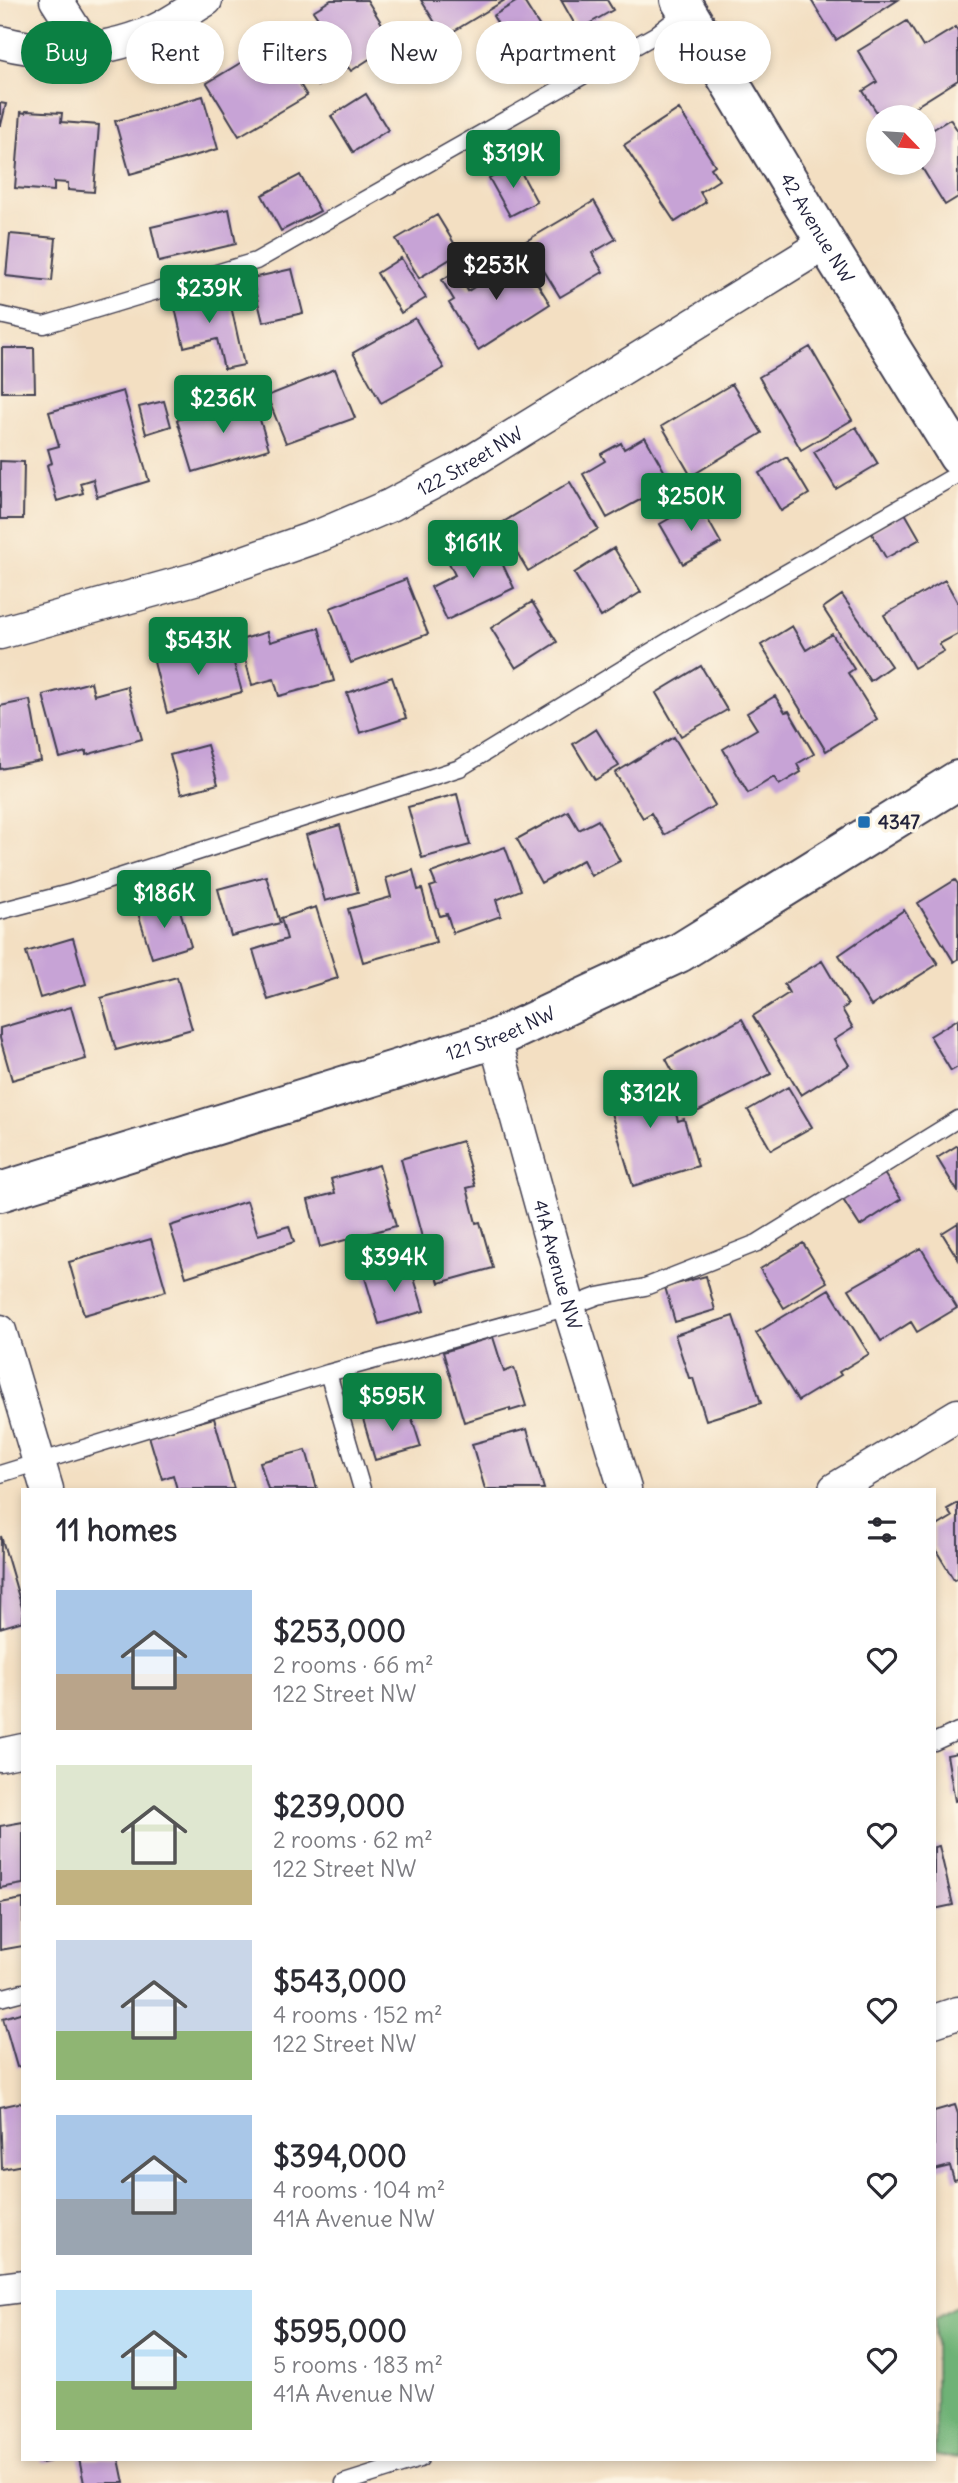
<!DOCTYPE html>
<html lang="en">
<head>
<meta charset="utf-8">
<style>
  :root { --surface:#fff; --page:#f7f7f7; --text:#2b2b33; --muted:#7c7c81; --accent:#0b8043 }
  body { margin:0; font-family:Delius,sans-serif; background:var(--page); color:var(--text); height:100vh; display:flex; flex-direction:column; font-size:26px; white-space:nowrap }
  * { box-sizing:border-box; margin:0 }
  p { font-size:23px; color:var(--muted) }
  .icon { flex:none; width:38px; height:38px; fill:none; stroke:currentColor; stroke-width:2; stroke-linecap:round; stroke-linejoin:round }
  .map { position:relative; flex:1; overflow:hidden }
  .sheet { position:absolute; left:21px; top:1488px; width:915px; height:973px; display:flex; flex-direction:column; background:var(--surface); border-radius:0px; box-shadow:0 4px 10px #0003 }
  .sheet>* { flex:none }
  .hud { position:absolute; left:21px; top:21px; width:917px; height:63px; display:flex; gap:14px }
  .needle { width:46px; rotate:115deg }
  .tools { position:absolute; left:866px; top:105px; display:grid; gap:14px }
  .tools a { display:grid; place-items:center; width:70px; height:70px; border-radius:50%; background:var(--surface); box-shadow:0 4px 10px #0003; font-size:35px }
  .price { position:absolute; translate:-50% -60px; padding:0 16px; border-radius:7px; background:var(--accent); color:#fff; font-size:23px; line-height:46px; filter:drop-shadow(0 2px 4px #0008) }
  .price::after { content:''; position:absolute; left:50%; top:42px; width:21px; height:16px; margin-left:-10px; background:inherit; clip-path:polygon(0 0,100% 0,50% 100%) }
  .price.active { background:#222; color:#fff }
  ul { padding:0; list-style:none }
  li { display:flex; align-items:center; gap:21px; height:175px; padding:0 35px }
  li span { display:grid; place-items:center; flex:none; width:196px; height:140px; border-radius:0px; color:#555 }
  li>.icon { margin-inline-start:auto }
  span .icon { width:84px; height:84px; fill:#fffc; stroke-width:1 }
  li b { font-size:30px }
  h2 { display:flex; justify-content:space-between; align-items:center; height:84px; padding:0 35px; font-size:30px }
  .pill { padding:0 24px; border-radius:32px; background:var(--surface); box-shadow:0 4px 10px #0003; font-size:24px; line-height:63px }
  .pill.active { background:var(--accent); color:#fff }
  .map>svg:first-child { display:block }
</style>
</head>
<body>
<div class="map">
<svg width="958" height="2483" viewBox="0 0 958 2483">
  <rect width="100%" height="100%" fill="#fcf5e5"/>
  <filter id="ink" filterUnits="userSpaceOnUse"><feTurbulence type="fractalNoise" baseFrequency=".0143" numOctaves="2"/><feDisplacementMap in="SourceGraphic" scale="14" xChannelSelector="R" yChannelSelector="G"/><feConvolveMatrix kernelMatrix="1 2 1 2 8 2 1 2 1" color-interpolation-filters="sRGB"/></filter>
  <filter id="wash" filterUnits="userSpaceOnUse"><feTurbulence type="fractalNoise" baseFrequency=".00686" numOctaves="4" result="noise"/><feDisplacementMap in="SourceGraphic" scale="28" xChannelSelector="R" yChannelSelector="G"/><feGaussianBlur stdDeviation="1.57" result="paint"/><feColorMatrix in="noise" values="0 0 0 0 0 0 0 0 0 0 0 0 0 0 0 0 0 1.4 0 .05"/><feComposite in="paint" operator="in"/></filter>
  <g filter="url(#wash)">
    <rect width="100%" height="100%" fill="#f3dfc2"/>
    <!-- forest -->
    <path fill="#6eb276" stroke="#486a58" stroke-width="2" d="M958,2305v153l-23,-2v-138z"/>
    <g id="blocks">
      <!-- building -->
      <path fill="#c7a3d6" d="M331,0h36l27,43 -43,28 -3,-4 -30,19 -28,-44 31,-19 -8,-12z
        M421,0h84l-61,37z
        M519,0h4l22,35 -29,18 -23,-37z
        M561,0h46l6,10 -35,20z
        M811,0h87l-62,40z
        M907,21l16,26 33,-20 2,4v49l-59,37h-19l-17,-26 14,-9 -19,-31z
        M275,42l32,54 -68,40 -32,-53z
        M366,94l22,36 -35,22 -22,-36z
        M203,96l15,53 -88,25 -15,-53z
        M0,103l6,1 -5,21h-1z
        M679,109l36,56 -4,3 8,12 -19,12 6,10 -31,20 -51,-77z
        M26,111l36,2 -1,9 38,3 -5,67 -26,-2v-7l-14,-1v9l-39,-3 6,-76 4,1z
        M950,119l8,12v66l-13,8 -26,-42h5v-28z
        M516,163l21,39 -27,14 -21,-38z
        M300,175l20,36 -39,20 -19,-36z
        M594,201l22,38 -24,14 11,19 -43,25 -34,-56z
        M229,209l7,35 -77,18 -8,-35z
        M437,215l23,38 -41,25 -23,-39z
        M10,234l46,4 -4,43 -46,-5z
        M521,257l29,47 -72,46 -29,-47 5,-3 -12,-20 14,-9 12,20z
        M401,258l25,40 -25,15 -24,-40z
        M292,269l11,44 -40,9 -11,-44z
        M219,289l5,19 7,-2 13,59 -20,4 -7,-30 -33,8 -11,-48z
        M415,318l29,50 -63,35 -28,-50z
        M810,347l42,73 -51,30 -42,-73z
        M2,348h32l1,44h-33z
        M335,369l20,49 -69,25 -19,-47z
        M732,384l30,49 -71,43 -29,-50z
        M123,391l26,90 -52,16 -4,-18 -13,4 3,10 -26,8 -10,-36 5,-2 -4,-14 11,-3 -10,-34z
        M253,397l16,52 -76,23 -16,-52z
        M164,401l7,25 -25,8 -7,-27z
        M856,427l22,37 -42,25 -22,-37z
        M645,437l26,46 -64,35 -24,-44 22,-13 -4,-7 20,-11 3,6z
        M787,457l22,37 -28,17 -22,-38z
        M0,461l24,1 -1,57h-23z
        M570,482l28,47 -70,42 -28,-47z
        M698,502l23,41 -38,21 -23,-40z
        M905,513l15,26 -34,19 -15,-26z
        M490,538l24,50 -67,32 -16,-33 24,-12 -8,-16z
        M614,548l27,44 -40,25 -27,-44z
        M406,579l22,55 -77,29 -21,-55z
        M945,580l13,23v31l-19,10 5,7 -30,17 -30,-53z
        M842,595l49,71 -21,15 -47,-73z
        M532,602l25,40 -41,26 -25,-40z
        M792,626l14,24 26,-16 22,35 -6,4 29,46 -51,32 -65,-106z
        M319,628l15,53 -55,15 -5,-17 -22,6 -12,-45 27,-8 3,10z
        M228,642l14,50 -75,21 -13,-51z
        M701,666l26,44 -46,26 -25,-43z
        M392,677l14,41 -46,15 -13,-40z
        M91,682l3,13 33,-9 15,53 -56,16v-4l-26,7 -17,-63z
        M775,696l10,16 4,-1 25,43 -17,10 4,8 -22,13 -5,-8 -26,16 -25,-44 34,-20 -10,-16z
        M30,700l11,61 -41,8v-63z
        M596,729l23,37 -24,14 -22,-36z
        M674,737l41,68 -51,30 -13,-22 -8,5 -28,-45z
        M207,745l11,39 -37,10 -11,-39z
        M457,794l13,51 -48,13 -14,-51z
        M568,811l11,19 19,-10 22,41 -29,15 -8,-16 -42,23 -24,-44z
        M340,825l18,67 -33,9 -19,-66z
        M505,847l16,43 -25,10 5,16 -48,17 -6,-19 -7,2 -10,-29 6,-2 -5,-12z
        M413,870l5,20 4,-1 14,53 -73,20 -15,-53 43,-12 -5,-19z
        M266,876l14,47 -49,13 -13,-47z
        M955,880l3,4v75l-4,3 -36,-59z
        M177,901l14,45 -39,12 -14,-45z
        M316,907l22,71 -70,22 -15,-50 34,-11 -6,-21z
        M904,910l34,54 -67,42 -32,-51z
        M73,938l13,46 -46,14 -14,-46z
        M822,961l26,44 -6,4 11,19 -19,12 15,25 -48,30 -48,-79 36,-23 -5,-9z
        M177,977l15,52 -76,21 -15,-52z
        M71,1007l15,52 -74,21 -12,-42v-10z
        M742,1019l29,55 -76,39 -29,-54z
        M958,1019v48l-7,4 -21,-35z
        M664,1072l14,49 6,-2 14,47 -65,20 -28,-93 6,-1 -1,-4z
        M788,1087l24,40 -41,23 -23,-40z
        M462,1141l13,45 -8,2 9,35 4,-1 13,46 -54,15 -12,-43 -4,1 -22,-82z
        M958,1145v47l-21,-34z
        M379,1165l17,61 -76,21 -12,-47 27,-7 -4,-14z
        M883,1172l18,27 -41,27 -18,-28z
        M247,1201l11,34 31,-9 5,16 -108,35 -16,-51z
        M958,1223v36l-16,-26z
        M151,1239l15,52 -82,24 -15,-53z
        M803,1243l24,39 -43,26 -24,-39z
        M921,1248l36,60 -40,24 -6,-10 -30,19 -32,-52z
        M410,1265l14,46 -45,13 -14,-46z
        M706,1276l9,34 -40,12 -10,-35z
        M829,1289l40,65 -30,18 2,3 -43,26 -42,-68z
        M733,1316l28,87 -55,17 -13,-42h-4l-14,-43z
        M493,1337l11,35 10,-4 12,38 -16,5v-3l-46,14 -21,-70z
        M408,1406l13,41 -46,13 -12,-41z
        M214,1418l20,71h-57l-4,-14 -11,4 -13,-43z
        M527,1429l17,60h-59l-13,-45z
        M306,1450l11,39h-49l-8,-27z
        M958,1503v75l-4,2 -20,-33v-19l18,-11 -5,-8z
        M1,1536l22,75v10l-23,7z
        M958,1753v47l-3,1 -8,-46z
        M23,1822v62l-23,4v-62z
        M939,1846l14,59 -19,4v-62z
        M23,1899v47l-23,4v-47z
        M23,2012v53l-6,2 -14,-49z
        M23,2102v63l-21,4 -2,-62z
        M955,2105l3,9v65l-4,1 -4,-14 -16,4v-59z
        M40,2459h17v1l-16,3z
        M79,2459h40l5,24h-40z"/>
    </g>
  </g>
  <g filter="url(#ink)">
    <use href="#blocks" fill-opacity="0" stroke="#413e4f" stroke-width="2"/>
    <g fill="none" stroke-linecap="round" stroke-linejoin="round">
      <defs>
        <path id="service" d="M0,315l44,10 212,-64 399,-226 31,-24
          M0,911l69,-18 391,-125 223,-136 275,-158
          M328,1373l34,116
          M0,1474l328,-101 241,-66 29,-11 47,-9 112,-44 201,-124
          M934,1742l24,-11
          M0,1998l23,-6
          M344,2483l76,-24"/>
        <g id="minor">
          <path d="M56,0l32,50"/>
          <path d="M0,42c52,14 105,10 154,-11 18,-8 35,-21 52,-31"/>
          <path id="s1" d="M0,633l198,-55 123,-43 70,-30 70,-37 365,-225"/>
          <path id="s2" d="M495,1039l74,268 56,182"/>
          <path d="M0,1331l47,158"/>
          <path d="M835,1489l123,-74"/>
          <path d="M0,1755l23,-5"/>
          <path d="M934,2021l24,-8"/>
          <path d="M0,2289l23,-3"/>
        </g>
        <g id="tertiary">
          <path id="s3" d="M680,0l146,243 132,213"/>
          <path id="s4" d="M0,1192l495,-153 184,-86 279,-173"/>
        </g>
      </defs>
      <!-- service casing -->
      <use href="#service" stroke="#413e4f" stroke-width="19"/>
      <!-- minor casing -->
      <use href="#minor" stroke="#413e4f" stroke-width="35"/>
      <!-- tertiary casing -->
      <use href="#tertiary" stroke="#413e4f" stroke-width="42"/>
      <!-- service -->
      <use href="#service" stroke="#fff" stroke-width="16"/>
      <!-- minor -->
      <use href="#minor" stroke="#fff" stroke-width="32"/>
      <!-- tertiary -->
      <use href="#tertiary" stroke="#fff" stroke-width="38"/>
    </g>
  </g>
  <!-- markers -->
  <rect fill="#1f6fb2" stroke="#fcf5e5" stroke-width="2.5" x="857" y="815" width="14" height="14" rx="3.5"/>
  <g text-anchor="middle" dominant-baseline="central" stroke-width="7" stroke-linejoin="round" paint-order="stroke">
    <!-- street labels -->
    <g font-size="19" fill="#22223b" stroke="#fcf5e5">
      <text stroke="none"><textPath href="#s3" startOffset="266">42 Avenue NW</textPath></text>
      <text stroke="none"><textPath href="#s1" startOffset="502">122 Street NW</textPath></text>
      <text stroke="none"><textPath href="#s4" startOffset="525">121 Street NW</textPath></text>
      <text stroke="none"><textPath href="#s2" startOffset="234">41A Avenue NW</textPath></text>
    </g>
    <!-- poi labels -->
    <g font-size="19" font-weight="bold" fill="#22223b" stroke="#fcf5e5" text-anchor="start">
      <text x="878" y="822">4347</text>
    </g>
  </g>
</svg>
<div class="tools">
<a><svg class="needle" viewBox="-14 -14 28 28"><path d="M0-13l5 13h-10z" fill="#e53935"/><path d="M0 13l5-13h-10z" fill="#7c7c81"/></svg></a>
</div>
<b class="price" style="left:513px;top:190px">$319K</b>
<b class="price active" style="left:496px;top:302px">$253K</b>
<b class="price" style="left:209px;top:325px">$239K</b>
<b class="price" style="left:223px;top:435px">$236K</b>
<b class="price" style="left:691px;top:533px">$250K</b>
<b class="price" style="left:473px;top:580px">$161K</b>
<b class="price" style="left:198px;top:677px">$543K</b>
<b class="price" style="left:164px;top:930px">$186K</b>
<b class="price" style="left:650px;top:1130px">$312K</b>
<b class="price" style="left:394px;top:1294px">$394K</b>
<b class="price" style="left:392px;top:1433px">$595K</b>
<div class="hud">
<a class="pill active">Buy</a>
<a class="pill">Rent</a>
<a class="pill">Filters</a>
<a class="pill">New</a>
<a class="pill">Apartment</a>
<a class="pill">House</a>
</div>
<section class="sheet">
<h2>11 homes<svg class="icon" aria-label="filters" viewBox="0 0 24 24"><path d="M4 7h16M4 17h16"/><circle cx="9" cy="7" r="2"/><circle cx="15" cy="17" r="2"/></svg></h2>
<ul>
<li><span style="background:linear-gradient(#a9c7e8 60%,#b9a48a 0)"><svg class="icon" aria-label="home" viewBox="0 0 24 24"><path d="M3 11l9-7 9 7M6 9v11h12V9"/></svg></span><div><b>$253,000</b><p>2 rooms · 66 m²</p><p>122 Street NW</p></div><svg class="icon" aria-label="heart" viewBox="0 0 24 24"><path d="M12 20l-8-8c-3-5 5-10 8-4 3-6 11-1 8 4z"/></svg></li>
<li><span style="background:linear-gradient(#dfe7d0 75%,#c2b280 0)"><svg class="icon" aria-label="home" viewBox="0 0 24 24"><path d="M3 11l9-7 9 7M6 9v11h12V9"/></svg></span><div><b>$239,000</b><p>2 rooms · 62 m²</p><p>122 Street NW</p></div><svg class="icon" aria-label="heart" viewBox="0 0 24 24"><path d="M12 20l-8-8c-3-5 5-10 8-4 3-6 11-1 8 4z"/></svg></li>
<li><span style="background:linear-gradient(#c9d6e8 65%,#8fb573 0)"><svg class="icon" aria-label="home" viewBox="0 0 24 24"><path d="M3 11l9-7 9 7M6 9v11h12V9"/></svg></span><div><b>$543,000</b><p>4 rooms · 152 m²</p><p>122 Street NW</p></div><svg class="icon" aria-label="heart" viewBox="0 0 24 24"><path d="M12 20l-8-8c-3-5 5-10 8-4 3-6 11-1 8 4z"/></svg></li>
<li><span style="background:linear-gradient(#a9c7e8 60%,#9aa5b1 0)"><svg class="icon" aria-label="home" viewBox="0 0 24 24"><path d="M3 11l9-7 9 7M6 9v11h12V9"/></svg></span><div><b>$394,000</b><p>4 rooms · 104 m²</p><p>41A Avenue NW</p></div><svg class="icon" aria-label="heart" viewBox="0 0 24 24"><path d="M12 20l-8-8c-3-5 5-10 8-4 3-6 11-1 8 4z"/></svg></li>
<li><span style="background:linear-gradient(#bfe0f5 65%,#8fb573 0)"><svg class="icon" aria-label="home" viewBox="0 0 24 24"><path d="M3 11l9-7 9 7M6 9v11h12V9"/></svg></span><div><b>$595,000</b><p>5 rooms · 183 m²</p><p>41A Avenue NW</p></div><svg class="icon" aria-label="heart" viewBox="0 0 24 24"><path d="M12 20l-8-8c-3-5 5-10 8-4 3-6 11-1 8 4z"/></svg></li>
</ul>
</section>
</div>
</body>
</html>
